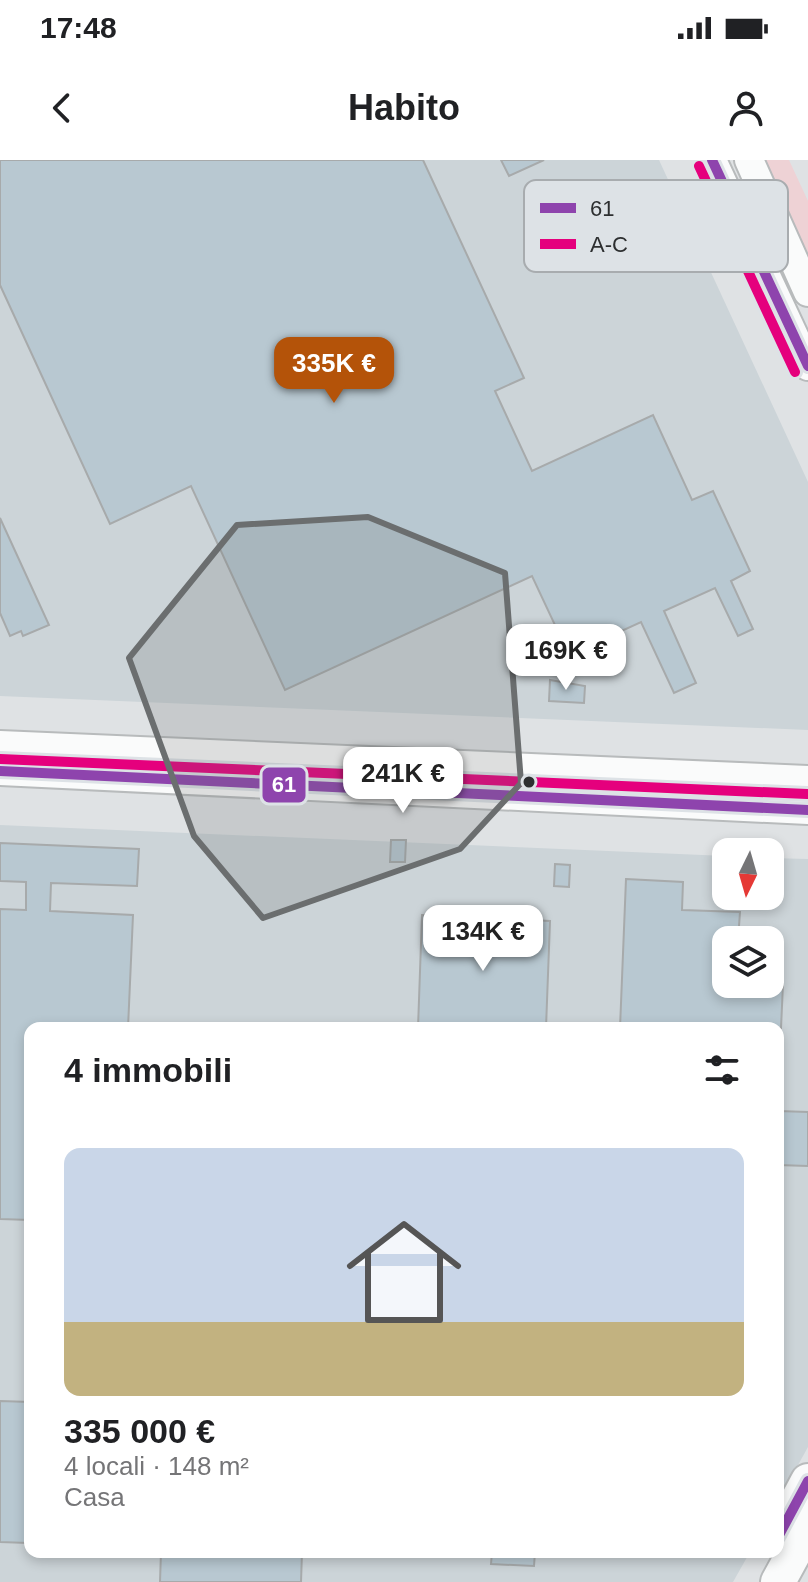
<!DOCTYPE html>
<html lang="it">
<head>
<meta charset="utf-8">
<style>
  :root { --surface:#fff; --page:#f2f2f2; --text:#202124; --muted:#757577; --line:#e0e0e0; --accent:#b45309 }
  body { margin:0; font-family:Arial,sans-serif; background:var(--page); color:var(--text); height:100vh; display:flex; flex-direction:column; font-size:30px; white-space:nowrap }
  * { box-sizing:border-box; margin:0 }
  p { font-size:26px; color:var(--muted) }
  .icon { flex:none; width:44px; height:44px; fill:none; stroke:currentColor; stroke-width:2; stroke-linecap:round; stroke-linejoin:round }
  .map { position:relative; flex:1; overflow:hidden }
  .side { position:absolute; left:24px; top:862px; width:760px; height:536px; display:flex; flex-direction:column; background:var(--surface); border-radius:16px; box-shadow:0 4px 12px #0003 }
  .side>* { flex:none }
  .needle { width:52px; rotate:185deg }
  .buttons { position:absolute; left:712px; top:678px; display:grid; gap:16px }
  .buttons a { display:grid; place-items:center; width:72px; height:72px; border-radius:16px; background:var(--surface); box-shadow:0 4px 12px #0003; font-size:40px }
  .price { position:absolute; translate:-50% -68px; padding:0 18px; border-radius:16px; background:#fff; color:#222; font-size:26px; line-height:52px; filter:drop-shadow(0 2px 4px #0008) }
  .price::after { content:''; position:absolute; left:50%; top:48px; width:24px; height:18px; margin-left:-12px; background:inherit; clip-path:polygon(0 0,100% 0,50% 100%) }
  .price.current { background:var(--accent); color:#fff }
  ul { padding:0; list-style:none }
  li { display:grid; align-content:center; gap:16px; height:424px; padding:0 40px }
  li+li { border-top:2px solid var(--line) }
  li span { display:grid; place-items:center; height:248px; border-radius:16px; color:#555 }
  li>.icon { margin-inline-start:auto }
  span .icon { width:144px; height:144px; fill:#fffc; stroke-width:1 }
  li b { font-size:34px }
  h2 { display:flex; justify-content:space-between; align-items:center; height:96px; padding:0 40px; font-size:34px }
  .status { display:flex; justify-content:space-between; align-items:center; height:56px; padding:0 40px; background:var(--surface); direction:ltr }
  .status svg { height:22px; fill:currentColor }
  header { display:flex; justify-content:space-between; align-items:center; height:104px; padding:0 40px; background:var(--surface); font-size:36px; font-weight:800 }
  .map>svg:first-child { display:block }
</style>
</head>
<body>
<div class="status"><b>17:48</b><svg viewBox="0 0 49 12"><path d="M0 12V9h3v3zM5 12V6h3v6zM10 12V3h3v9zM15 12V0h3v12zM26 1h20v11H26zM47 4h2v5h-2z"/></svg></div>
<header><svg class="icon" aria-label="back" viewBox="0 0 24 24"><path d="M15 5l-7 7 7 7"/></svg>Habito<svg class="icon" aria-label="person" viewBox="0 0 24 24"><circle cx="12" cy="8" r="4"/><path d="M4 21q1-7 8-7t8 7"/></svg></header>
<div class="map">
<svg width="808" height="1422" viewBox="0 0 808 1422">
  <rect width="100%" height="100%" fill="#dfe2e4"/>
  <!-- built -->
  <path fill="#ccd4d8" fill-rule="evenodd" d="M0,0h659l149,322v248l-808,-34z
    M0,665l726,31v40h44v-38l38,1v588l-30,54v-473h-748v524h720l-17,30h-733zM726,780h44v44h-44z"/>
  <!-- green -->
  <path fill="#eed2d5" d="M756,0h33l19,41v72z"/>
  <!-- building -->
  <path fill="#b8c8d1" stroke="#a7aaab" stroke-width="2" d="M0,0h423l101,218 -29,13 37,80 121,-56 39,85 21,-9 37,80 -19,10 22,48 -15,7 -23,-48 -51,23 32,72 -22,10 -33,-71 -72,33 -37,-79 -247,114 -94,-204 -81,38 -110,-239z
    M501,0h43l-35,16z
    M0,358l49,107 -26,11 -2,-5 -11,5 -10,-23z
    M550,520l35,6 -1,17 -35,-2z
    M391,680h15l-1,22h-15z
    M0,683l139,6 -2,37 -86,-3 -1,28 83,4 -5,113h-98v192l-30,-1v-310l26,1v-28l-26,-1z
    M555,704l15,1 -1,22 -15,-1z
    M626,719l57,3 -1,28 58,2 -2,28h-12v44h57l-2,44h-161z
    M422,755l128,6 -4,107h-128z
    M778,951l30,1v54l-30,-1z
    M0,1241l30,1 -2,141 -28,-1z
    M161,1392h141l-1,30h-141z
    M492,1392h43l-1,14 -43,-2z"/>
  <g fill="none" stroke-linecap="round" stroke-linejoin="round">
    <defs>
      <path id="minor" d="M712,0l96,206
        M749,0l59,132
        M0,585l808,35
        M0,611l808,39"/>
      <path id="major" d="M778,1377l30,-56
        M778,1422l30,-55"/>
    </defs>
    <!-- minor casing -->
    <use href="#minor" stroke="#b8bbbc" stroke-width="32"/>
    <!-- major casing -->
    <use href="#major" stroke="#b8bbbc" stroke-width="38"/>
    <!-- minor -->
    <use href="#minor" stroke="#fafbfb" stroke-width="28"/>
    <!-- major -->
    <use href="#major" stroke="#fafbfb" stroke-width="34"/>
    <defs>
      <path id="bus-1" d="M712,0l96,206
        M0,611l808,39
        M778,1377l30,-56"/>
      <path id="bus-2" d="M699,6l96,206
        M0,599l807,35"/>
    </defs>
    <!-- bus-1 casing -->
    <use href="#bus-1" stroke="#dde2e6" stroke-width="16"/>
    <!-- bus-2 casing -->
    <use href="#bus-2" stroke="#dde2e6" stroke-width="16"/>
    <!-- bus-1 -->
    <use href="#bus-1" stroke="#8e44ad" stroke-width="10"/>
    <!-- bus-2 -->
    <use href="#bus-2" stroke="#e5007d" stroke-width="10"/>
  </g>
  <!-- marked area -->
  <path fill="#6b6e6f" fill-opacity="0.2" stroke="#6b6e6f" stroke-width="6" stroke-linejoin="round" d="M368,357l137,56 16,210 -61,66 -197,69 -69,-82 -65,-178 108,-133z"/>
  <!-- markers -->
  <circle fill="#2d2f30" stroke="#dde2e6" stroke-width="3" cx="529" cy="622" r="7"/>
  <!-- legend -->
  <rect x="524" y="20" width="264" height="92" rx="12" fill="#dde2e6" stroke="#a8acaf" stroke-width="2"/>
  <rect x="540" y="43" width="36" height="10" fill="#8e44ad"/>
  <rect x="540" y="79" width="36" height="10" fill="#e5007d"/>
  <g font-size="22" fill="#2d2f30">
    <text x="590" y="56">61</text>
    <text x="590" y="92">A-C</text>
  </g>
  <rect stroke="#dde2e6" stroke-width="3" x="261" y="606" width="46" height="38" rx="8" fill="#8e44ad"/>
  <g font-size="22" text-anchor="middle" font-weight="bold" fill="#fff">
    <text x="284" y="632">61</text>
  </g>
</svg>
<div class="buttons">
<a><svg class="needle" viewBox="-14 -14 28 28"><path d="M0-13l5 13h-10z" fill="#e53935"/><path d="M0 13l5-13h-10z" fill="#757577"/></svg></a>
<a><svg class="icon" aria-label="layers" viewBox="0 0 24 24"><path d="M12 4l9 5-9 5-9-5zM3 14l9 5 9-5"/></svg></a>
</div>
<b class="price current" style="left:334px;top:245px">335K €</b>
<b class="price" style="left:566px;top:532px">169K €</b>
<b class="price" style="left:403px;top:655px">241K €</b>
<b class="price" style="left:483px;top:813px">134K €</b>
<section class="side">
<h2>4 immobili<svg class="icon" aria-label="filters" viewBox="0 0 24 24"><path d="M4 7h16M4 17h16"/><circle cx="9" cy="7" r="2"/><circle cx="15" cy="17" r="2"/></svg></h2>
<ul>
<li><span style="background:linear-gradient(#c9d6e8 70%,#c2b280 0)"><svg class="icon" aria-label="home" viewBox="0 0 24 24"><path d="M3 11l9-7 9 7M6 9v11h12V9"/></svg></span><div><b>335 000 €</b><p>4 locali · 148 m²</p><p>Casa</p></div></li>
</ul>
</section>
</div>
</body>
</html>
